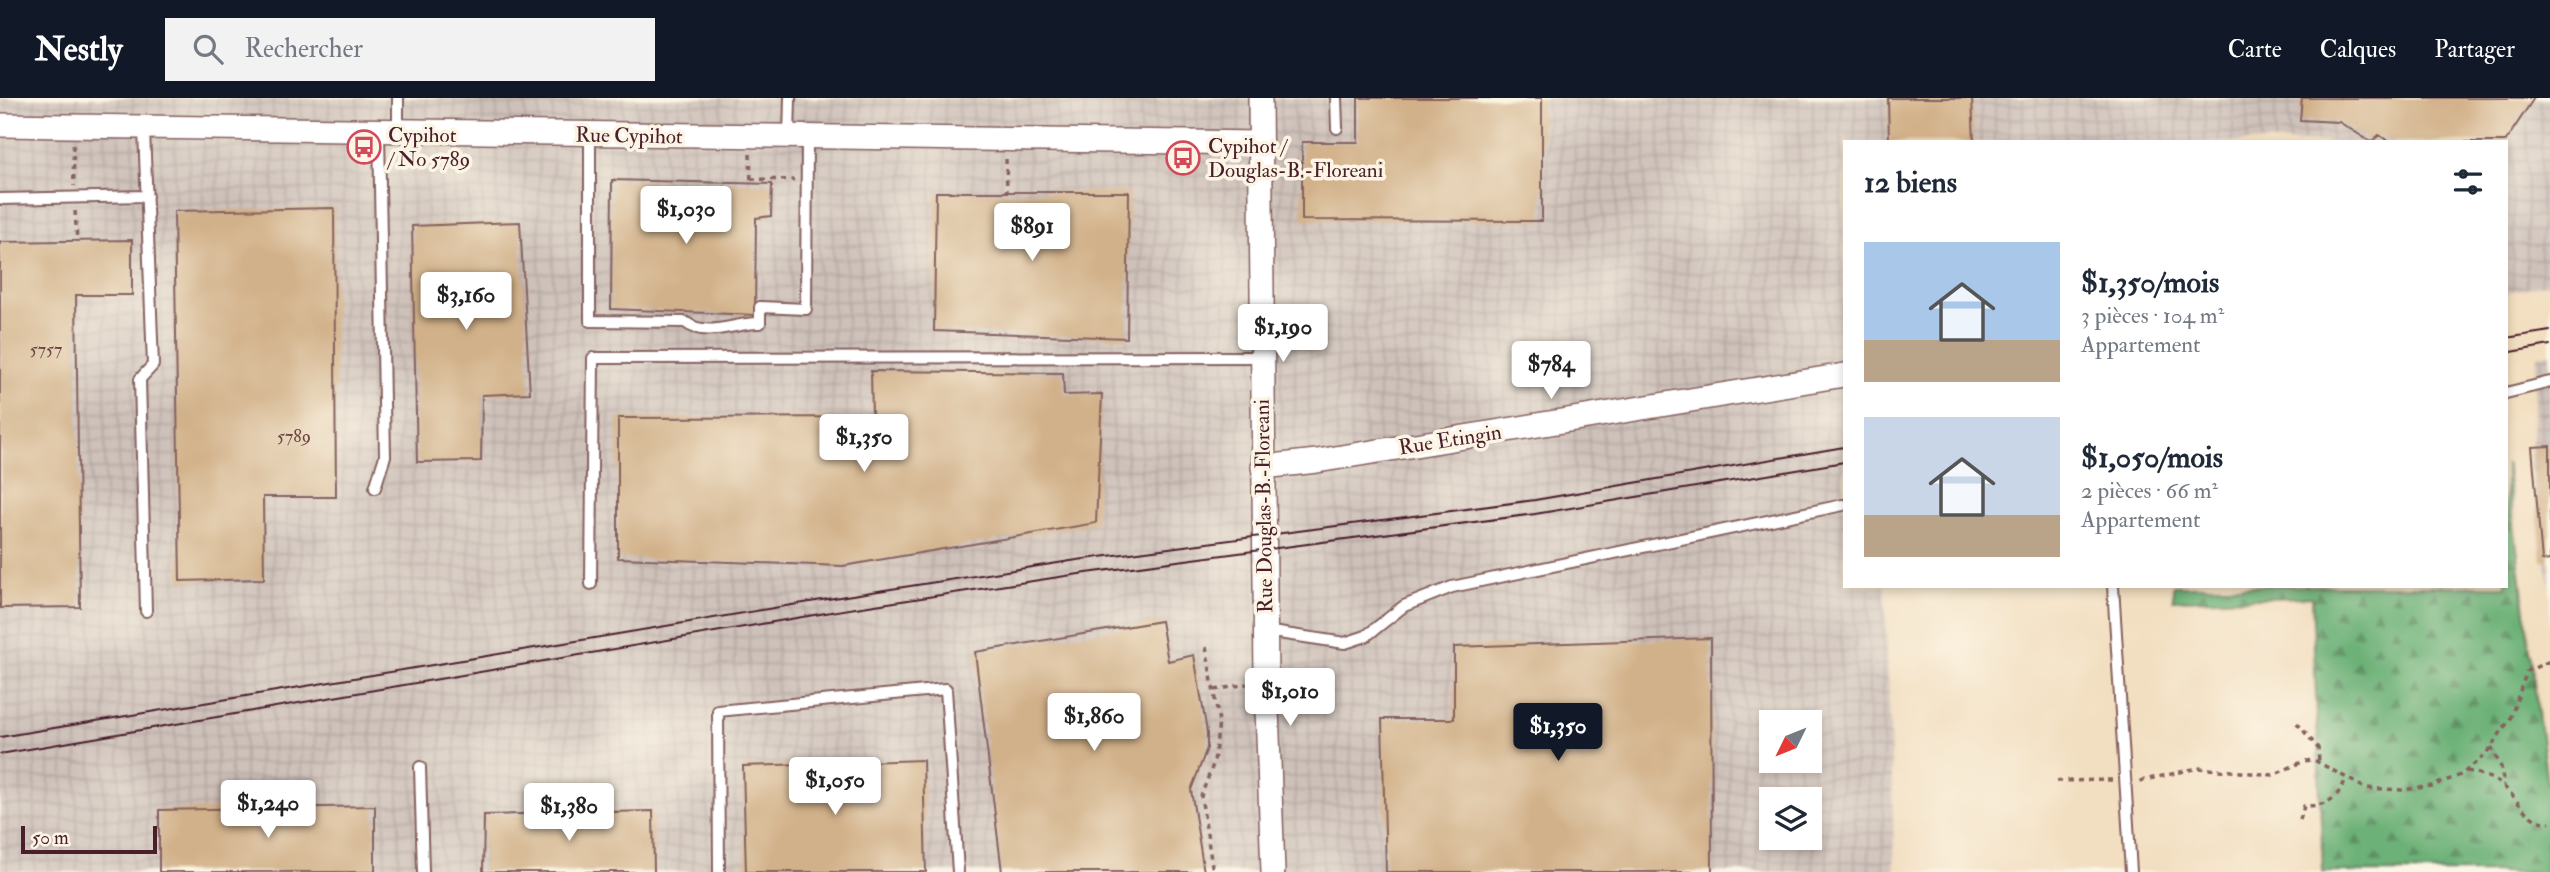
<!DOCTYPE html>
<html lang="fr">
<head>
<meta charset="utf-8">
<style>
  :root { --surface:#fff; --page:#f2f2f3; --text:#1f2937; --muted:#747a83; --accent:#111827 }
  body { margin:0; font-family:"IM FELL Double Pica",serif; background:var(--page); color:var(--text); height:100vh; display:flex; flex-direction:column; font-size:26px; white-space:nowrap }
  * { box-sizing:border-box; margin:0 }
  p { font-size:23px; color:var(--muted) }
  .icon { flex:none; width:38px; height:38px; fill:none; stroke:currentColor; stroke-width:2; stroke-linecap:round; stroke-linejoin:round }
  .map { position:relative; flex:1; overflow:hidden }
  .drawer { position:absolute; left:1843px; top:42px; width:665px; height:448px; display:flex; flex-direction:column; background:var(--surface); border-radius:0px; box-shadow:0 4px 10px #0003 }
  .drawer>* { flex:none }
  .needle { width:46px; rotate:227deg }
  .buttons { position:absolute; left:1759px; top:612px; display:grid; gap:14px }
  .buttons a { display:grid; place-items:center; width:63px; height:63px; border-radius:0px; background:var(--surface); box-shadow:0 4px 10px #0003; font-size:35px }
  .scale { position:absolute; left:21px; bottom:18px; width:136px; box-sizing:border-box; padding-left:7px; border:4px solid #4a1f2b; border-top:0; font-size:19px; line-height:24px; white-space:nowrap; color:#4a1f2b; -webkit-text-stroke:5px #fcf5e5; paint-order:stroke }
  .price { position:absolute; translate:-50% -60px; padding:0 16px; border-radius:7px; background:#fff; color:#222; font-size:23px; line-height:46px; filter:drop-shadow(0 2px 4px #0008) }
  .price::after { content:''; position:absolute; left:50%; top:42px; width:21px; height:16px; margin-left:-10px; background:inherit; clip-path:polygon(0 0,100% 0,50% 100%) }
  .price.current { background:var(--accent); color:#fff }
  ul { padding:0; list-style:none }
  li { display:flex; align-items:center; gap:21px; height:175px; padding:0 21px }
  li span { display:grid; place-items:center; flex:none; width:196px; height:140px; border-radius:0px; color:#555 }
  li>.icon { margin-inline-start:auto }
  span .icon { width:84px; height:84px; fill:#fffc; stroke-width:1 }
  li b { font-size:30px }
  h2 { display:flex; justify-content:space-between; align-items:center; height:84px; padding:0 21px; font-size:30px }
  header { display:flex; align-items:center; gap:42px; box-sizing:border-box; height:98px; padding:0 35px; background:var(--accent); color:#fff }
  header strong { font-size:33px }
  nav { display:flex; gap:38px; margin-inline-start:auto; font-size:24px }
  .search { width:490px; height:63px; background:var(--page); display:flex; align-items:center; gap:18px; box-sizing:border-box; padding:0 24px; border-radius:0px; color:var(--muted); font-size:26px }
  .map>svg:first-child { display:block }
</style>
</head>
<body>
<header>
<strong>Nestly</strong>
<div class="search"><svg class="icon" aria-label="search" viewBox="0 0 24 24"><circle cx="10" cy="10" r="6"/><path d="M15 15l6 6"/></svg>Rechercher</div>
<nav><a>Carte</a><a>Calques</a><a>Partager</a></nav>
</header>
<div class="map">
<svg width="2550" height="774" viewBox="0 0 2550 774">
  <defs>
    <pattern id="industrial-grid" width="8" height="8" patternUnits="userSpaceOnUse" patternTransform="scale(1.75)"><rect width="8" height="8" fill="#cec1ba"/><path d="M0 4h8M4 0v8" fill="none" stroke="#b2a5a0"/></pattern>
    <pattern id="forest-firs" width="22" height="20" patternUnits="userSpaceOnUse" patternTransform="scale(1.75)"><rect width="22" height="20" fill="#6cb177"/><path d="M5 1l3.5 6h-7zM16 11l3.5 6h-7z" fill="#5b8f62"/></pattern>
  </defs>
  <rect width="100%" height="100%" fill="#fcf5e5"/>
  <filter id="ink" filterUnits="userSpaceOnUse"><feTurbulence type="fractalNoise" baseFrequency=".0143" numOctaves="2"/><feDisplacementMap in="SourceGraphic" scale="14" xChannelSelector="R" yChannelSelector="G"/><feConvolveMatrix kernelMatrix="1 2 1 2 8 2 1 2 1" color-interpolation-filters="sRGB"/></filter>
  <filter id="wash" filterUnits="userSpaceOnUse"><feTurbulence type="fractalNoise" baseFrequency=".00686" numOctaves="4" result="noise"/><feDisplacementMap in="SourceGraphic" scale="28" xChannelSelector="R" yChannelSelector="G"/><feGaussianBlur stdDeviation="1.57" result="paint"/><feColorMatrix in="noise" values="0 0 0 0 0 0 0 0 0 0 0 0 0 0 0 0 0 1.4 0 .05"/><feComposite in="paint" operator="in"/></filter>
  <g filter="url(#wash)">
    <rect width="100%" height="100%" fill="#f2dec0"/>
    <!-- industrial -->
    <path fill="url(#industrial-grid)" fill-rule="evenodd" d="M0,0h2550v185l-44,9v-150h-662v444h41l10,286h-1895zM1771,625h39v38h-39zM1771,702h39v38h-39z
      M2550,256v234l-20,-122 7,-111z"/>
    <!-- forest -->
    <path fill="url(#forest-firs)" stroke="#5b6851" stroke-width="2" d="M2506,365l41,320h3v89h-227l-11,-275 -139,3v-14h333z"/>
    <g id="blocks">
      <!-- building -->
      <path fill="#d1b189" d="M1358,0h184v123l-240,-1v-78h56z
        M1888,0h84l2,44h-85z
        M2302,0h232l-29,44h-115l-11,-7 -8,7 -32,-20 -39,-2z
        M612,82l160,4 -1,32 -15,2 -1,97 -144,-6z
        M936,94h193l-2,146 -193,-7z
        M334,110l2,289h-73l1,82 -84,2 -6,-370z
        M520,124l10,171 -48,2 -1,66 -64,1 -5,-236z
        M132,142v55h-56l4,312 -80,1v-366z
        M871,273l192,2 1,22 38,-1 -6,129 -253,43 -225,-8v-140l254,-1z
        M2550,348v114l-8,1 -10,-114z
        M1161,523l7,40 26,-6 13,77v16l-16,42 13,82h-202l-27,-220z
        M1711,540l1,234h-326l-4,-153h72v-72z
        M923,662l3,112h-180l-3,-106z
        M375,708v66h-216v-62z
        M653,713l1,61h-171l1,-57z"/>
    </g>
  </g>
  <g filter="url(#ink)">
    <use href="#blocks" fill-opacity="0" stroke="#85625f" stroke-width="2"/>
    <g fill="none" stroke-linecap="round" stroke-linejoin="round">
      <defs>
        <path id="service" d="M398,0v34
          M1336,0l1,30
          M144,31l9,236 -13,14 6,232
          M590,38v185l95,1c21,17 52,0 75,1v-16l46,2 1,-172
          M789,39l1,-39
          M0,101l147,-3
          M2506,295l44,-11
          M375,390l10,-32 -6,-324
          M591,486l2,-226 668,-1
          M2113,488l18,286
          M1265,533l80,12 21,-7 38,-30 48,-19 391,-82
          M420,669l3,105
          M719,774l-1,-161 228,-22 12,183"/>
        <path id="minor" d="M1260,0l6,583 7,191
          M0,27l1259,18
          M1263,369l54,-6 527,-86"/>
      </defs>
      <!-- service casing -->
      <use href="#service" stroke="#85625f" stroke-width="14"/>
      <!-- minor casing -->
      <use href="#minor" stroke="#85625f" stroke-width="26"/>
      <!-- path -->
      <path stroke="#85625f" stroke-width="3.5" stroke-dasharray="5 5" stroke-linecap="butt" d="M73,47l1,41
        M750,56l1,30
        M1006,61l1,33
        M751,81l43,1
        M75,113l2,30
        M1206,549l13,75 -5,40 -13,34 12,76
        M1215,592l32,-6
        M2297,625l21,25 1,14
        M2491,649l10,20 3,19
        M2467,673c13,3 25,6 36,15 15,12 24,38 47,36
        M2057,683l55,-1
        M2140,683l58,-13 75,7 31,-14 10,-1 51,28 37,2 30,-4 29,-11 25,-21 24,-35 17,-48 23,-10
        M2300,722l4,-14c22,0 33,-6 42,-27"/>
      <!-- service -->
      <use href="#service" stroke="#fff" stroke-width="10"/>
      <!-- minor -->
      <use href="#minor" stroke="#fff" stroke-width="23"/>
      <!-- tram -->
      <path stroke="#4a1f2b" stroke-width="2" d="M2506,240l44,-7
        M2506,255l44,-8
        M0,639l846,-141 231,-36 458,-60 309,-53
        M0,656l849,-145 230,-35 456,-60 309,-52"/>
    </g>
  </g>
  <!-- icons -->
  <defs>
    <symbol id="bus-ring" viewBox="-11 -11 22 22"><circle r="9.5" fill="#fcf5e5" stroke="#d1495b" stroke-width="1.5"/><path d="M-5-6H5V4H4V6H2V4H-2V6H-4V4H-5ZM-3.5-4V0h7V-4ZM-3.5 1.2v1.5H-2V1.2ZM2 1.2v1.5H3.5V1.2Z" fill="#d1495b"/></symbol>
  </defs>
  <g fill-rule="evenodd">
    <use href="#bus-ring" x="345" y="30" width="38" height="38"/>
    <use href="#bus-ring" x="1164" y="41" width="38" height="38"/>
  </g>
  <g text-anchor="middle" dominant-baseline="central" stroke-width="7" stroke-linejoin="round" paint-order="stroke">
    <!-- number labels -->
    <g font-size="18" fill="#6c4442">
      <text x="46" y="251">5757</text>
      <text x="294" y="338">5789</text>
    </g>
    <!-- poi labels -->
    <g font-size="21" fill="#4a1f2b" stroke="#fcf5e5" text-anchor="start">
      <text x="388" y="37">Cypihot<tspan x="388" dy="24">/ No 5789</tspan></text>
      <text x="1208" y="48">Cypihot /<tspan x="1208" dy="24">Douglas-B.-Floreani</tspan></text>
    </g>
    <!-- street labels -->
    <g font-size="21" fill="#4a1f2b" stroke="#fcf5e5">
      <text transform="translate(629 38) rotate(1)">Rue Cypihot</text>
      <text transform="translate(1450 342) rotate(-9)">Rue Etingin</text>
      <text transform="translate(1264 408) rotate(-91)">Rue Douglas-B.-Floreani</text>
    </g>
  </g>
</svg>
<div class="buttons">
<a><svg class="needle" viewBox="-14 -14 28 28"><path d="M0-13l5 13h-10z" fill="#e53935"/><path d="M0 13l5-13h-10z" fill="#747a83"/></svg></a>
<a><svg class="icon" aria-label="layers" viewBox="0 0 24 24"><path d="M12 4l9 5-9 5-9-5zM3 14l9 5 9-5"/></svg></a>
</div>
<div class="scale">50 m</div>
<b class="price" style="left:686px;top:148px">$1,030</b>
<b class="price" style="left:1032px;top:165px">$891</b>
<b class="price" style="left:466px;top:234px">$3,160</b>
<b class="price" style="left:1283px;top:266px">$1,190</b>
<b class="price" style="left:1551px;top:303px">$784</b>
<b class="price" style="left:864px;top:376px">$1,350</b>
<b class="price" style="left:1290px;top:630px">$1,010</b>
<b class="price" style="left:1094px;top:655px">$1,860</b>
<b class="price current" style="left:1558px;top:665px">$1,350</b>
<b class="price" style="left:835px;top:719px">$1,050</b>
<b class="price" style="left:268px;top:742px">$1,240</b>
<b class="price" style="left:569px;top:745px">$1,380</b>
<section class="drawer">
<h2>12 biens<svg class="icon" aria-label="filters" viewBox="0 0 24 24"><path d="M4 7h16M4 17h16"/><circle cx="9" cy="7" r="2"/><circle cx="15" cy="17" r="2"/></svg></h2>
<ul>
<li><span style="background:linear-gradient(#a9c7e8 70%,#b9a48a 0)"><svg class="icon" aria-label="home" viewBox="0 0 24 24"><path d="M3 11l9-7 9 7M6 9v11h12V9"/></svg></span><div><b>$1,350/mois</b><p>3 pièces · 104 m²</p><p>Appartement</p></div></li>
<li><span style="background:linear-gradient(#c9d6e8 70%,#b9a48a 0)"><svg class="icon" aria-label="home" viewBox="0 0 24 24"><path d="M3 11l9-7 9 7M6 9v11h12V9"/></svg></span><div><b>$1,050/mois</b><p>2 pièces · 66 m²</p><p>Appartement</p></div></li>
</ul>
</section>
</div>
</body>
</html>
